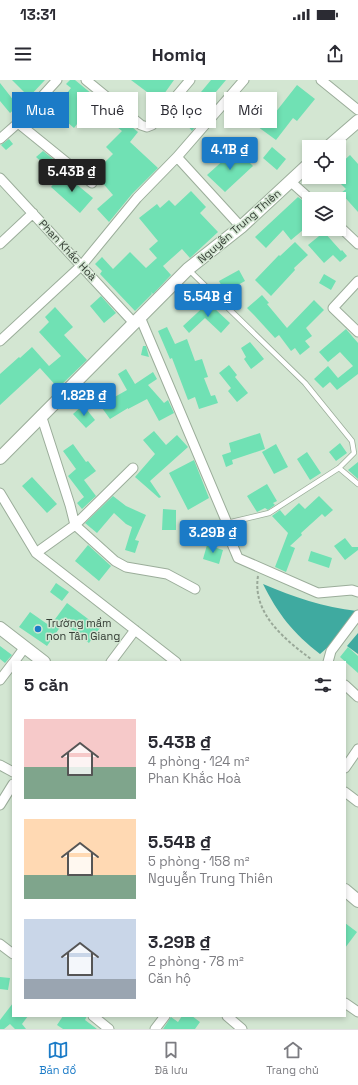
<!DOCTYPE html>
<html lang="vi">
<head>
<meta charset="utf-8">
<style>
  :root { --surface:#fff; --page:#f7f7f7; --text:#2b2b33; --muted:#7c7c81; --line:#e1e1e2; --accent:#1b7bc7 }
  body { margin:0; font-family:"Space Grotesk",sans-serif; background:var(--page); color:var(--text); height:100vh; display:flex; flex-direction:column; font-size:15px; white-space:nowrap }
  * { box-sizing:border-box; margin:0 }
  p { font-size:13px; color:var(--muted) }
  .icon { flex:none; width:22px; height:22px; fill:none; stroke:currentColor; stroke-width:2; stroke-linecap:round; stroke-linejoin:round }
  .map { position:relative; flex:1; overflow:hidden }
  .sheet { position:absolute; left:12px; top:581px; width:334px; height:356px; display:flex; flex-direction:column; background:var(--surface); border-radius:0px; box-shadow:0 2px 6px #0003 }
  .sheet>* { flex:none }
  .guide { position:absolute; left:12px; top:12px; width:334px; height:36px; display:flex; gap:8px }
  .buttons { position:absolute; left:302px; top:60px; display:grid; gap:8px }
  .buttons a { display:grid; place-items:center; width:44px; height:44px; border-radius:0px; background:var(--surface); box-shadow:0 2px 6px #0003; font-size:20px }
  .price { position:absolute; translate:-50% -34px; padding:0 9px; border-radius:4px; background:var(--accent); color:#fff; font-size:13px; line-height:26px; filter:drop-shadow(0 1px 2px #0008) }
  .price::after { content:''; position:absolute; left:50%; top:24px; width:12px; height:9px; margin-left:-6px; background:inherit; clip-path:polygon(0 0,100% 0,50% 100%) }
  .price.current { background:#222; color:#fff }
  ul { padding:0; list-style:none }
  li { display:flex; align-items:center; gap:12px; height:100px; padding:0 12px }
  li span { display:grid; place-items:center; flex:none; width:112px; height:80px; border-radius:0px; color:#555 }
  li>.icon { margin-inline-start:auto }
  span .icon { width:48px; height:48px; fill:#fffc; stroke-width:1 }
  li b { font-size:17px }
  h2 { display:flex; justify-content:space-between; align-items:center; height:48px; padding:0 12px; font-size:17px }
  .chip { padding:0 14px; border-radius:0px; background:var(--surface); box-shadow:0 2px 6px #0003; font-size:14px; line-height:36px }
  .chip.current { background:var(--accent); color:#fff }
  .status { display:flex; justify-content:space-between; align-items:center; height:28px; padding:0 20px; background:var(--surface); direction:ltr }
  .status svg { height:11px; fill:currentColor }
  header { display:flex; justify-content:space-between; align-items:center; height:52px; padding:0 12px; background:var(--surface); font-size:18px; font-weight:800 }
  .tabs { display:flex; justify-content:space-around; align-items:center; height:56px; border-top:1px solid var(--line); background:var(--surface); font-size:11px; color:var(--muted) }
  .tabs a { display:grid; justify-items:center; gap:2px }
  .tabs .current { color:var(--accent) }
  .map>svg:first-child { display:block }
</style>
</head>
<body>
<div class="status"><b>13:31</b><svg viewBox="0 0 49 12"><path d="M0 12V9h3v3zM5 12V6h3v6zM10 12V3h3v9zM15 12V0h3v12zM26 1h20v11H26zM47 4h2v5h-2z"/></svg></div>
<header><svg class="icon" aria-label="menu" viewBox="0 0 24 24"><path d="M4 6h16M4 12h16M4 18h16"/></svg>Homiq<svg class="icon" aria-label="share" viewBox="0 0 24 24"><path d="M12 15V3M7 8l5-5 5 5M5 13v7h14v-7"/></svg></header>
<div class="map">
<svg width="358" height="949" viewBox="0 0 358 949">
  <rect width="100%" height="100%" fill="#d3e6d2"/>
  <!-- water -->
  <path fill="#3faaa0" d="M263,504c31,13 60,23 94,27l-29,36 -8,7c-27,-21 -42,-40 -57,-70z
    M358,553v21l-11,-8z"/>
  <!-- building -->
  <path fill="#70e1b4" d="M12,0h33l-16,17z
    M70,0h5l63,52 -8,10 28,26 -26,26 -23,28 -12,-13 16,-14 -19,-22 19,-19 -7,-7 16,-16 -31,-25 -17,22 -21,-18 18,-22 -5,-4z
    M131,0h43l-15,21z
    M211,0h15l-16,19 -9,-7z
    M0,3l18,23 -8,7 -10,-12z
    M297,5l18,14 -18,22 -4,-3 -17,22 -36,-26 13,-18 22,17z
    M182,25l16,18 -6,8 -17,-20z
    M9,59l4,5 -7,6 -5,-5z
    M272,67l14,12 -9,11 -14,-12z
    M236,69l17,17 -28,26 -18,-17z
    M43,71l19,15 -7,8 -19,-17z
    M350,75l8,9v48l-17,-19 5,-4 -7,-7v-17z
    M63,93l30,25 -13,15 -29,-26z
    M191,111l15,16 -6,6 18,19 -28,26 -8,-9 -19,17 8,9 -18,19 -2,-2 1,2 -17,17 -35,-37 2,-3 -7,-7 7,-7 11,12 17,-17 16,16 11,-10 -8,-9 9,-8 -19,-23 18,-14 3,4 9,-8 6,6z
    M298,117l11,8v20l-18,15 -8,-10 -17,18 -11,-11z
    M324,152l17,19 1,-1 5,6 -7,6 -7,-7 -9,8 -16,-18z
    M295,162l13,13 -14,13 1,2 -24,26 -16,-16 24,-25 1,1z
    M239,190l6,11 -20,11 -6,-11z
    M324,194l12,7 -5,9 -12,-7z
    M262,215l7,8 -2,1 20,24 27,-28 10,10 -18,18 6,8 -7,5 5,6 -10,8 -5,-7 -4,3 -12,-16 -4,3 -21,-23 -7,-7z
    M101,216l15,17 -12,10 -14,-17z
    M211,220l6,7 -2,2 15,14 -9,10 -16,-15 -16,15 -6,-7z
    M55,227l18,20 -9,8 23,25 -29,28 -18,-20 -40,37v-31l19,-17 1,1 12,-11 17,19 12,-10 -22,-24 10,-10 -4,-5z
    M167,247l8,17 12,-5 8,22 7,-2 6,18 -4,1 7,18 4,-1 3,8 -19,6 -4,-12 -7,3 -16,-42 -2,1 -12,-28z
    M346,249l12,14v31l-21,16 -7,-8 -7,6 -9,-9 14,-13 10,12 15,-12 -13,-14 -12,10 -9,-10z
    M250,262l14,17 -13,10 -7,-10 2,-2 -5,-9z
    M143,266h3l3,11 -8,-2z
    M229,285l8,10 -2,2 13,16 -11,9 -9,-11 3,-3 -12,-15z
    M126,289l9,15 18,-12 4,7 -9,6 16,18 4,-3 6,13 -15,8 -12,-22 -19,10v-1l-18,11 -13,-18 11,-7 3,5 16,-9 -9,-16z
    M83,325l12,15 -9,8 -13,-14z
    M154,351l12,14 11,-10 11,12 -38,34 11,16 -2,1 -24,-21 20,-23 -12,-14z
    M260,353l5,16 -33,11 1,4 -7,3 -4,-12 9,-3 -2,-9z
    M340,363l7,10 -11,8 -7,-9z
    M73,364l13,18 2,-1 8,10 -12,9 12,16 -14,13 -5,-6 7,-6 -16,-21 8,-7 -13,-18z
    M276,364l12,23 -14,7 -12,-22z
    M307,372l14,21 -11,7 -13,-21z
    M194,380l15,38 -21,12 -19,-37z
    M358,382v17l-10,-9z
    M32,397l25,27 -10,9 -25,-27z
    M267,404l10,17 -4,2 2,2 -7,5 -3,-2 -8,4 -10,-16z
    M113,416l13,10 20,9 -11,25 4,1 -4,12 -10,-3 7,-23 -6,-3 -12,-11 -17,20 -12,-10z
    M319,416l14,14 -8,7 -3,-3 -21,19 1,2 -12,11 5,2 -9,24 -11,-5 13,-34 -16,-17 8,-6 5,6 14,-13 6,6z
    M163,429l13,1v20h-14z
    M345,458l7,9h6v3l-13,10 -11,-14z
    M88,465l23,21 -12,15 -24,-20z
    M207,465l16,5 -4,14 -16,-5z
    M311,471l21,7 -3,10 -21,-7z
    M56,503l13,9 -7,9 -12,-9z
    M67,523l33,25 -11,15 -26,-20 -16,23 -28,-19 11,-15 20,14z
    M0,566l12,9 -7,8 -5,-4z
    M348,567l10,9v17l-18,-16z
    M345,843l12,9 -12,16z
    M0,897l10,1 -2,12 -8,-1z
    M13,923v13h15l-6,8 4,5h-11l-5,-5 -6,5h-4v-9z
    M63,936h24l-2,4 12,9h-34l-6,-4z
    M182,936h10l8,6 -5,7h-32l8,-12 7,5z"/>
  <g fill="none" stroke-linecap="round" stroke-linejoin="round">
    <defs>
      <path id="lane" d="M188,189l117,114 47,58 2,12 -15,15 -70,45 -42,10
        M339,388l19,16"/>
      <path id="street" d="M86,0l55,45 6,2 5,-2 38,-45
        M321,0l37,30
        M18,43l74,60
        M0,59l18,-16 39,-43
        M177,77l64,70
        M0,98l134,145
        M290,101l20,18
        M339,146l19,18
        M0,164l33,-31
        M358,201l-25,27 25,24
        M140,237l87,206 3,16 8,19 80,35 34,-3 6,2
        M0,261l82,-76 55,-67 40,-41 67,-77
        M41,335l29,90 5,20 40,36 11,6 41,7 28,15
        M0,413l36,60 140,109
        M36,473l39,-28 58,-57
        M14,582l11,-15
        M111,582l24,-32
        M328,582l3,-11 27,-36
        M0,600l13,-17
        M345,605l13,12
        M0,685l13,7
        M345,688l13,-19
        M345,712l13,10
        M0,725l13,-21
        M0,864l13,10
        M345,923l13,9
        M93,936l16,13
        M227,936l15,13
        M155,949l10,-13"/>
      <path id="secondary" d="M328,67l30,-26
        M0,378l188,-189 53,-42 68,-63
        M0,548l44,34
        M345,810l13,11"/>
    </defs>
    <!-- lane casing -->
    <use href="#lane" stroke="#9bad9a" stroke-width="6"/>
    <!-- street casing -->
    <use href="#street" stroke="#9bad9a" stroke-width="11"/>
    <!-- secondary casing -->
    <use href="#secondary" stroke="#9bad9a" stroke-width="14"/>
    <!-- path -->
    <path stroke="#99a898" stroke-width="2" stroke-dasharray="3 2" stroke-linecap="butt" d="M258,496c-6,37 26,63 53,83"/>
    <!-- lane -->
    <use href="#lane" stroke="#fff" stroke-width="4.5"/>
    <!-- street -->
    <use href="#street" stroke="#fff" stroke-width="9"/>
    <!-- secondary -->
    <use href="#secondary" stroke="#fff" stroke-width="12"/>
  </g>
  <!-- markers -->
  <circle fill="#1b7bc7" stroke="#d3e6d2" stroke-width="1.5" cx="38" cy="549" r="4"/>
  <g text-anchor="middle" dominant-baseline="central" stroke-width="3" stroke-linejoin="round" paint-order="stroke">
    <!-- street labels -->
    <g font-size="11" fill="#353d35" stroke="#d3e6d2">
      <text transform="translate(239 146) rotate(-41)">Nguyễn Trung Thiên</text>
      <text transform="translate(68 170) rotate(47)">Phan Khắc Hoà</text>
    </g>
    <!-- poi labels -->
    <g font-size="11" fill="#353d35" stroke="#d3e6d2" text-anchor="start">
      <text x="46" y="543">Trường mầm<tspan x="46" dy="13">non Tân Giang</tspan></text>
    </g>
  </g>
</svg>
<div class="buttons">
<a><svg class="icon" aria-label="locate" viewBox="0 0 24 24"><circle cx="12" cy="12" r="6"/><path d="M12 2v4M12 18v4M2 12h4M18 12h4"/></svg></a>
<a><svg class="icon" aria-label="layers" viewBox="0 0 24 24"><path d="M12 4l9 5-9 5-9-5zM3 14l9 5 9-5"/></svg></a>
</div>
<b class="price" style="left:230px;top:91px">4.1B ₫</b>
<b class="price current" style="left:72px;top:113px">5.43B ₫</b>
<b class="price" style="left:208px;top:238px">5.54B ₫</b>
<b class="price" style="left:84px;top:337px">1.82B ₫</b>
<b class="price" style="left:213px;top:474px">3.29B ₫</b>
<div class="guide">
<a class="chip current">Mua</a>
<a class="chip">Thuê</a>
<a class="chip">Bộ lọc</a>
<a class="chip">Mới</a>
</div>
<section class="sheet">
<h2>5 căn<svg class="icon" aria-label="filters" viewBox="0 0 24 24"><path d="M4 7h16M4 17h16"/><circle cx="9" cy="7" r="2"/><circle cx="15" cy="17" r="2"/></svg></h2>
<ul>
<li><span style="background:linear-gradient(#f6c9c9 60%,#7fa58c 0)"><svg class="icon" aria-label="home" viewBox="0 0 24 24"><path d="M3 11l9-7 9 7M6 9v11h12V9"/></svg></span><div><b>5.43B ₫</b><p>4 phòng · 124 m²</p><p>Phan Khắc Hoà</p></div></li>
<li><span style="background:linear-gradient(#ffd9b3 70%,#7fa58c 0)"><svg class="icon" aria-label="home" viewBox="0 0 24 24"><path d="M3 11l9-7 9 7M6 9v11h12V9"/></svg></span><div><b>5.54B ₫</b><p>5 phòng · 158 m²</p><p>Nguyễn Trung Thiên</p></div></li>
<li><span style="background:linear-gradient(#c9d6e8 75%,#9aa5b1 0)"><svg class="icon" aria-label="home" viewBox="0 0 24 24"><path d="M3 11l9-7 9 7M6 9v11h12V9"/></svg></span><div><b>3.29B ₫</b><p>2 phòng · 78 m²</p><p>Căn hộ</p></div></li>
</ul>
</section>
</div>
<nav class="tabs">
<a class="current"><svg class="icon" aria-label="map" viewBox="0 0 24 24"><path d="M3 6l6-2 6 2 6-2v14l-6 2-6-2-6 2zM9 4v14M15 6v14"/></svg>Bản đồ</a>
<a><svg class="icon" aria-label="saved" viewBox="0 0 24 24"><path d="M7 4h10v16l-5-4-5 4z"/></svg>Đã lưu</a>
<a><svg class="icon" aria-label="home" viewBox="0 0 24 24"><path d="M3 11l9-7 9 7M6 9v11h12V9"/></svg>Trang chủ</a>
</nav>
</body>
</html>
